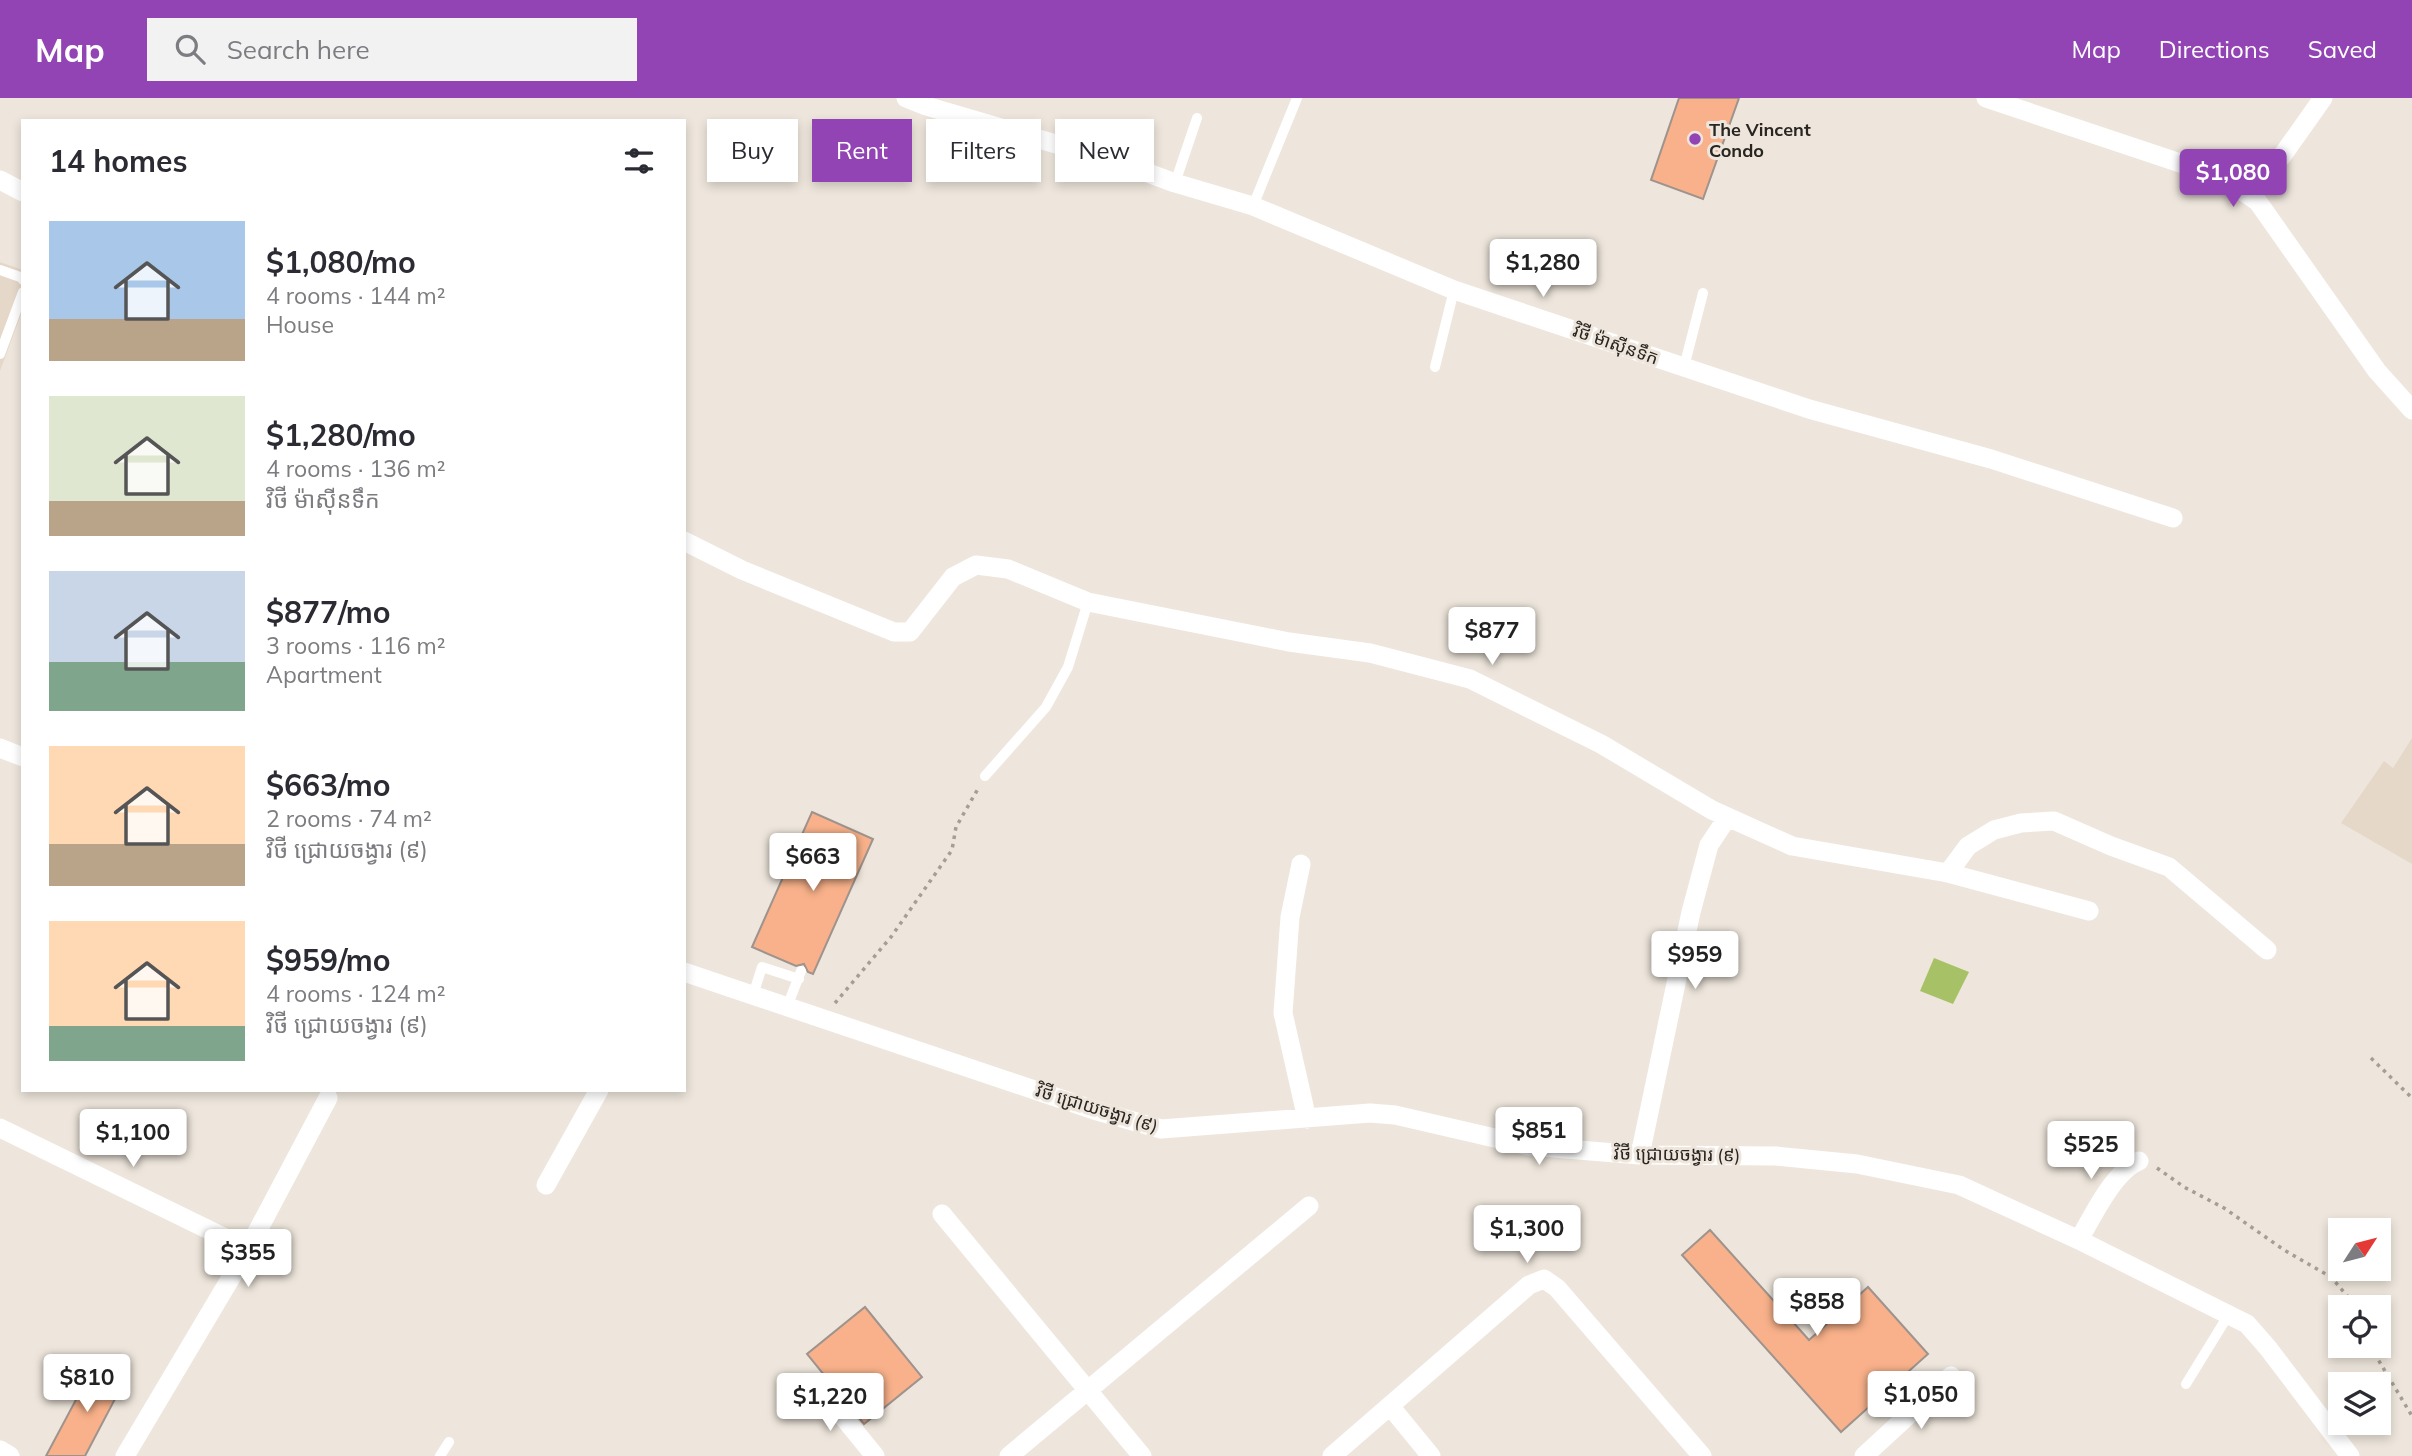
<!DOCTYPE html>
<html lang="en">
<head>
<meta charset="utf-8">
<style>
  :root { --surface:#fff; --page:#f2f2f3; --text:#2b2b33; --muted:#7c7c81; --accent:#9244b4 }
  body { margin:0; font-family:Mulish,"Noto Sans Khmer",sans-serif; background:var(--page); color:var(--text); height:100vh; display:flex; flex-direction:column; font-size:26px; white-space:nowrap }
  * { box-sizing:border-box; margin:0 }
  p { font-size:23px; color:var(--muted) }
  .icon { flex:none; width:38px; height:38px; fill:none; stroke:currentColor; stroke-width:2; stroke-linecap:round; stroke-linejoin:round }
  .map { position:relative; flex:1; overflow:hidden }
  .details { position:absolute; left:21px; top:21px; width:665px; height:973px; display:flex; flex-direction:column; background:var(--surface); border-radius:0px; box-shadow:0 4px 10px #0003 }
  .details>* { flex:none }
  .guide { position:absolute; left:707px; top:21px; width:665px; height:63px; display:flex; gap:14px }
  .needle { width:46px; rotate:54deg }
  .controls { position:absolute; left:2328px; top:1120px; display:grid; gap:14px }
  .controls a { display:grid; place-items:center; width:63px; height:63px; border-radius:0px; background:var(--surface); box-shadow:0 4px 10px #0003; font-size:35px }
  .price { position:absolute; translate:-50% -60px; padding:0 16px; border-radius:7px; background:#fff; color:#222; font-size:23px; line-height:46px; filter:drop-shadow(0 2px 4px #0008) }
  .price::after { content:''; position:absolute; left:50%; top:42px; width:21px; height:16px; margin-left:-10px; background:inherit; clip-path:polygon(0 0,100% 0,50% 100%) }
  .price.on { background:var(--accent); color:#fff }
  ul { padding:0; list-style:none }
  li { display:flex; align-items:center; gap:21px; height:175px; padding:0 28px }
  li span { display:grid; place-items:center; flex:none; width:196px; height:140px; border-radius:0px; color:#555 }
  li>.icon { margin-inline-start:auto }
  span .icon { width:84px; height:84px; fill:#fffc; stroke-width:1 }
  li b { font-size:30px }
  h2 { display:flex; justify-content:space-between; align-items:center; height:84px; padding:0 28px; font-size:30px }
  .pill { padding:0 24px; border-radius:0px; background:var(--surface); box-shadow:0 4px 10px #0003; font-size:24px; line-height:63px }
  .pill.on { background:var(--accent); color:#fff }
  header { display:flex; align-items:center; gap:42px; box-sizing:border-box; height:98px; padding:0 35px; background:var(--accent); color:#fff }
  header strong { font-size:33px }
  nav { display:flex; gap:38px; margin-inline-start:auto; font-size:24px }
  .search { width:490px; height:63px; background:var(--page); display:flex; align-items:center; gap:18px; box-sizing:border-box; padding:0 24px; border-radius:0px; color:var(--muted); font-size:26px }
  .map>svg:first-child { display:block }
</style>
</head>
<body>
<header>
<strong>Map</strong>
<div class="search"><svg class="icon" aria-label="search" viewBox="0 0 24 24"><circle cx="10" cy="10" r="6"/><path d="M15 15l6 6"/></svg>Search here</div>
<nav><a>Map</a><a>Directions</a><a>Saved</a></nav>
</header>
<div class="map">
<svg width="2412" height="1358" viewBox="0 0 2412 1358">
  <rect width="100%" height="100%" fill="#eee6dc"/>
  <!-- built -->
  <path fill="#e5d8c9" d="M0,164l23,8v39l-23,62z
    M2412,640v126l-71,-41 43,-62 9,7z"/>
  <!-- water -->
  <path fill="#a7c266" d="M1934,860l35,14 -16,32 -33,-13z"/>
  <!-- building -->
  <path fill="#f8b18a" stroke="#9e938d" stroke-width="2" d="M1679,0h60l-36,101 -52,-19z
    M812,714l61,27 -60,135 -5,-2 -4,-8 -8,2 -44,-19z
    M1710,1132l99,110 59,-53 60,67 -87,78 -159,-177z
    M865,1209l57,70 -58,47 -57,-70z
    M95,1266l30,16 -40,76h-39z"/>
  <g fill="none" stroke-linecap="round" stroke-linejoin="round">
    <!-- path -->
    <path stroke="#a49e96" stroke-width="3.5" stroke-dasharray="3.5 5" stroke-linecap="butt" d="M835,905l56,-66 61,-87 4,-23 23,-40
      M2371,960l41,40
      M2157,1070l27,19 40,21 60,42 47,27 17,20 4,10
      M2370,1248l42,70"/>
    <!-- service -->
    <path stroke="#fff" stroke-width="10" d="M1175,85l22,-65
      M1253,108l44,-108
      M0,172l23,8v2
      M0,256l23,-62
      M1435,269l19,-77
      M1684,269l19,-74
      M985,678l61,-69 22,-40 20,-65
      M753,897l9,-28 37,12
      M787,909l14,-36
      M2186,1286l43,-70
      M440,1358l9,-14"/>
    <!-- minor -->
    <path stroke="#fff" stroke-width="19" d="M906,0l20,8 195,57 54,20 78,23 201,84 355,119 182,50 182,59
      M1986,0l236,79 36,25 119,169 35,39
      M0,82l23,12
      M2236,89l46,-31 41,-58
      M684,443l58,29 152,62h16l43,-55 23,-12 32,4 80,33 201,40 81,11 100,26 131,65 111,66 80,36 156,27 141,38
      M0,650l23,9
      M1301,766l-11,53 -7,96 24,106
      M1948,775l20,-27 26,-16 27,-7 33,-2 57,25 58,21 98,83
      M684,874l410,138 67,19 209,-16 25,2 134,31 111,9 136,1 81,8 102,21 120,55 168,84 21,24 82,108
      M0,1030l248,121
      M1640,1057l51,-243 18,-67 18,-27
      M546,1087l53,-95
      M942,1116l200,242
      M2079,1142c13,-23 35,-69 60,-79
      M817,1287l58,71
      M1390,1308l41,50
      M0,1352l10,6
      M125,1358l123,-207 80,-151
      M1009,1358l300,-250
      M1332,1358l197,-171 15,-6 13,9 145,168
      M1864,1358l87,-80"/>
  </g>
  <!-- markers -->
  <circle fill="#9244b4" stroke="#eee6dc" stroke-width="2.5" cx="1695" cy="41" r="7"/>
  <g text-anchor="middle" dominant-baseline="central" stroke-width="6" stroke-linejoin="round" paint-order="stroke">
    <!-- poi labels -->
    <g font-size="18" font-weight="bold" fill="#292622" stroke="#eee6dc" text-anchor="start">
      <text x="1709" y="31">The Vincent<tspan x="1709" dy="21">Condo</tspan></text>
    </g>
    <!-- street labels -->
    <g font-size="18" fill="#292622" stroke="#eee6dc">
      <text transform="translate(1616 246) rotate(19)">វិថី ម៉ាស៊ីនទឹក</text>
      <text transform="translate(1097 1010) rotate(17)">វិថី ជ្រោយចង្វារ (៩)</text>
      <text transform="translate(1677 1056) rotate(1)">វិថី ជ្រោយចង្វារ (៩)</text>
    </g>
  </g>
</svg>
<div class="controls">
<a><svg class="needle" viewBox="-14 -14 28 28"><path d="M0-13l5 13h-10z" fill="#e53935"/><path d="M0 13l5-13h-10z" fill="#7c7c81"/></svg></a>
<a><svg class="icon" aria-label="locate" viewBox="0 0 24 24"><circle cx="12" cy="12" r="6"/><path d="M12 2v4M12 18v4M2 12h4M18 12h4"/></svg></a>
<a><svg class="icon" aria-label="layers" viewBox="0 0 24 24"><path d="M12 4l9 5-9 5-9-5zM3 14l9 5 9-5"/></svg></a>
</div>
<b class="price on" style="left:2233px;top:111px">$1,080</b>
<b class="price" style="left:1543px;top:201px">$1,280</b>
<b class="price" style="left:1492px;top:569px">$877</b>
<b class="price" style="left:813px;top:795px">$663</b>
<b class="price" style="left:1695px;top:893px">$959</b>
<b class="price" style="left:1539px;top:1069px">$851</b>
<b class="price" style="left:133px;top:1071px">$1,100</b>
<b class="price" style="left:2091px;top:1083px">$525</b>
<b class="price" style="left:1527px;top:1167px">$1,300</b>
<b class="price" style="left:248px;top:1191px">$355</b>
<b class="price" style="left:1817px;top:1240px">$858</b>
<b class="price" style="left:87px;top:1316px">$810</b>
<b class="price" style="left:1921px;top:1333px">$1,050</b>
<b class="price" style="left:830px;top:1335px">$1,220</b>
<div class="guide">
<a class="pill">Buy</a>
<a class="pill on">Rent</a>
<a class="pill">Filters</a>
<a class="pill">New</a>
</div>
<section class="details">
<h2>14 homes<svg class="icon" aria-label="filters" viewBox="0 0 24 24"><path d="M4 7h16M4 17h16"/><circle cx="9" cy="7" r="2"/><circle cx="15" cy="17" r="2"/></svg></h2>
<ul>
<li><span style="background:linear-gradient(#a9c7e8 70%,#b9a48a 0)"><svg class="icon" aria-label="home" viewBox="0 0 24 24"><path d="M3 11l9-7 9 7M6 9v11h12V9"/></svg></span><div><b>$1,080/mo</b><p>4 rooms · 144 m²</p><p>House</p></div></li>
<li><span style="background:linear-gradient(#dfe7d0 75%,#b9a48a 0)"><svg class="icon" aria-label="home" viewBox="0 0 24 24"><path d="M3 11l9-7 9 7M6 9v11h12V9"/></svg></span><div><b>$1,280/mo</b><p>4 rooms · 136 m²</p><p>វិថី ម៉ាស៊ីនទឹក</p></div></li>
<li><span style="background:linear-gradient(#c9d6e8 65%,#7fa58c 0)"><svg class="icon" aria-label="home" viewBox="0 0 24 24"><path d="M3 11l9-7 9 7M6 9v11h12V9"/></svg></span><div><b>$877/mo</b><p>3 rooms · 116 m²</p><p>Apartment</p></div></li>
<li><span style="background:linear-gradient(#ffd9b3 70%,#b9a48a 0)"><svg class="icon" aria-label="home" viewBox="0 0 24 24"><path d="M3 11l9-7 9 7M6 9v11h12V9"/></svg></span><div><b>$663/mo</b><p>2 rooms · 74 m²</p><p>វិថី ជ្រោយចង្វារ (៩)</p></div></li>
<li><span style="background:linear-gradient(#ffd9b3 75%,#7fa58c 0)"><svg class="icon" aria-label="home" viewBox="0 0 24 24"><path d="M3 11l9-7 9 7M6 9v11h12V9"/></svg></span><div><b>$959/mo</b><p>4 rooms · 124 m²</p><p>វិថី ជ្រោយចង្វារ (៩)</p></div></li>
</ul>
</section>
</div>
</body>
</html>
